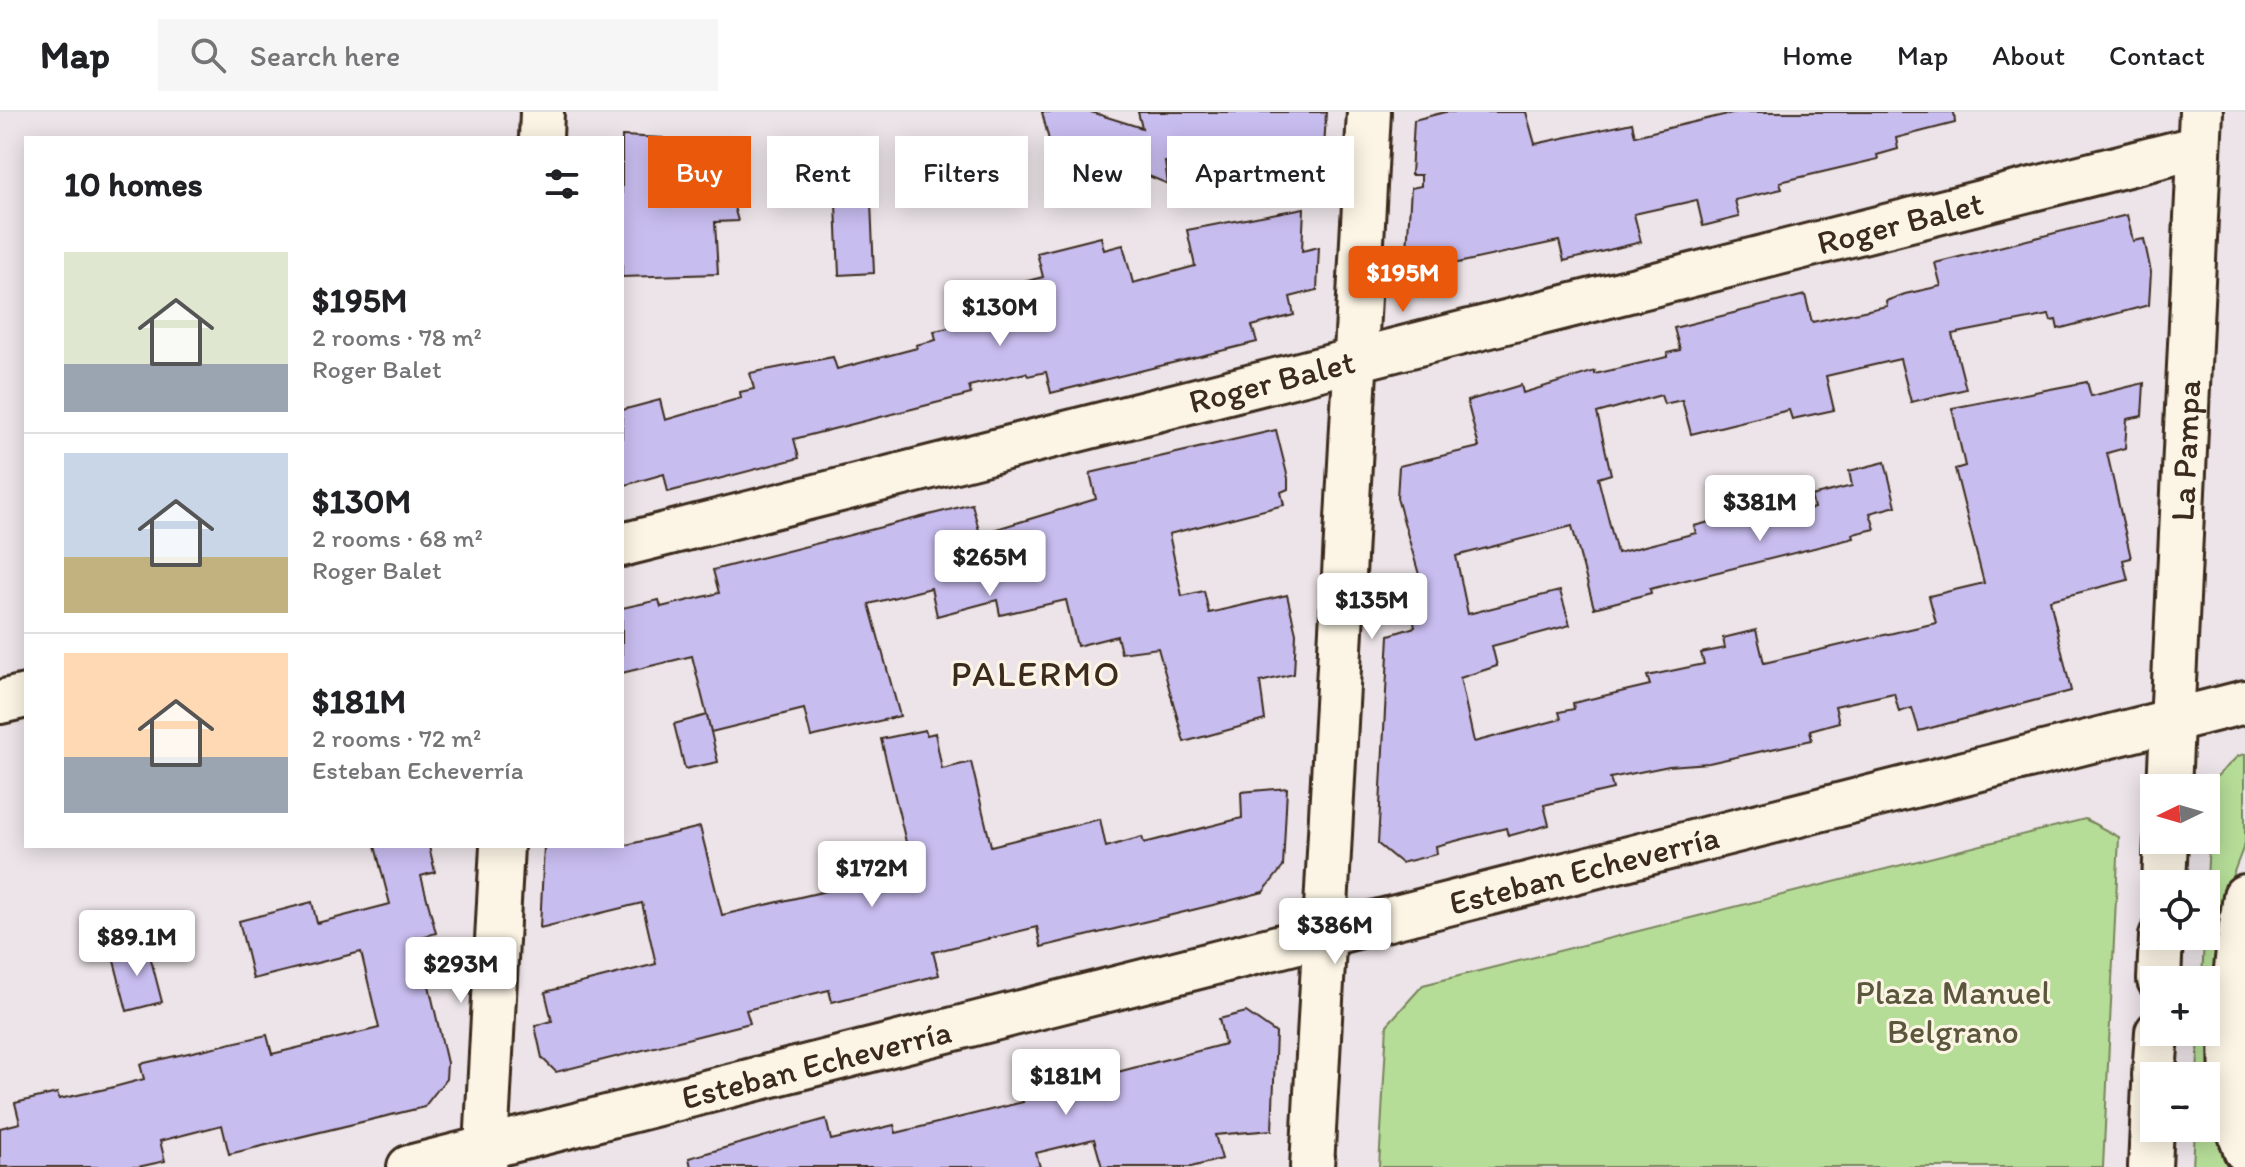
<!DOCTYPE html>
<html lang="en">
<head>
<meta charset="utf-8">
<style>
  :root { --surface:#fff; --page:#f6f6f6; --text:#202124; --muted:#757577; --line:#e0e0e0; --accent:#ea580c }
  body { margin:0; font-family:Itim,sans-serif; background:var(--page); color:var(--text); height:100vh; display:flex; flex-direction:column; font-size:30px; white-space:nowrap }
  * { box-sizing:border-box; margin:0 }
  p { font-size:26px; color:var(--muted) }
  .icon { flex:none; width:44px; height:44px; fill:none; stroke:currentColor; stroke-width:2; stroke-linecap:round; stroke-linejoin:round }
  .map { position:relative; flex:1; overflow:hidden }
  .drawer { position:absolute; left:24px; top:24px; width:600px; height:712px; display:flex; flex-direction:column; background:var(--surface); border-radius:0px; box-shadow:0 4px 20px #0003 }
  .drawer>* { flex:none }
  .banner { position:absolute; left:648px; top:24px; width:760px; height:72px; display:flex; gap:16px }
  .needle { width:52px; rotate:265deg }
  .buttons { position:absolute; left:2140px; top:662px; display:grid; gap:16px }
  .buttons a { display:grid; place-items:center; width:80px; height:80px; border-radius:0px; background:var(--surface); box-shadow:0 4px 20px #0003; font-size:40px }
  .price { position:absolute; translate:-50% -68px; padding:0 18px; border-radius:8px; background:#fff; color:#222; font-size:26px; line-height:52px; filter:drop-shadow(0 2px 4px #0008) }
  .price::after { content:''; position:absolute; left:50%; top:48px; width:24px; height:18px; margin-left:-12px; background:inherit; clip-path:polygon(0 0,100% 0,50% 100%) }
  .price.current { background:var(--accent); color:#fff }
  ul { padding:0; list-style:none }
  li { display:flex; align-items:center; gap:24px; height:200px; padding:0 40px }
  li+li { border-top:2px solid var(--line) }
  li span { display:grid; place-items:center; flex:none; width:224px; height:160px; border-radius:0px; color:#555 }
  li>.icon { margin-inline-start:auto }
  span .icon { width:96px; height:96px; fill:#fffc; stroke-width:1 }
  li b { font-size:34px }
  h2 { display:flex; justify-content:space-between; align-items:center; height:96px; padding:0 40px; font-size:34px }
  .chip { padding:0 28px; border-radius:0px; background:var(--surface); box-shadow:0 4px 20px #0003; font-size:28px; line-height:72px }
  .chip.current { background:var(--accent); color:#fff }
  header { display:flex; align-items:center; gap:48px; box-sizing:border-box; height:112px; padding:0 40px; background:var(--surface); border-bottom:2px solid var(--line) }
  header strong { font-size:38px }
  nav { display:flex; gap:44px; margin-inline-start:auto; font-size:28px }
  .search { width:560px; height:72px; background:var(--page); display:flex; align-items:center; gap:20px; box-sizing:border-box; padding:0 28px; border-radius:0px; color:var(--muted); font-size:30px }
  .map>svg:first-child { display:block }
</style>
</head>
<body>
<header>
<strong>Map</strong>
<div class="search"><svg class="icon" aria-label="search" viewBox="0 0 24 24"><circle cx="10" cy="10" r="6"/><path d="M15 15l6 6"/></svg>Search here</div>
<nav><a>Home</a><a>Map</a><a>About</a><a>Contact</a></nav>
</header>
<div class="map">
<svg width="2245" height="1055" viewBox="0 0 2245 1055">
  <rect width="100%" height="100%" fill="#ece4e8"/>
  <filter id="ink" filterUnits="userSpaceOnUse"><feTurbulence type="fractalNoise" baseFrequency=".0125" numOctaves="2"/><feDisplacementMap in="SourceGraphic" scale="16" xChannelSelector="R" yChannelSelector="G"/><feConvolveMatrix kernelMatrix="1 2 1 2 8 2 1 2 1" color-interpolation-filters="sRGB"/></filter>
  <g filter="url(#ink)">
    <!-- green -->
    <path fill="#b6dd98" stroke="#78845b" stroke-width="2" d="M2245,642v89l-15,39 -5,26 -9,211 11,48h-34l2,-39h11v-52h-9l2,-44h7v-52h-4l10,-199 26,-25z
      M2085,707l34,18 -16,330h-724l8,-142 36,-40z"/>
    <!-- building -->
    <path fill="#c8bdef" stroke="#3b2a1e" stroke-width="2" d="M1042,0h49l51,16 -4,-16h188l-3,58 -158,-8 3,22 -58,-24 -52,17z
      M1445,0h81l9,32 97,-21 3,13 101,-24h218l1,11 -59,15 2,11 -21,6 1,4 -98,23 2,7 -47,11 4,17 -36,9 -6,-26 -63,14 7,28 -77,19 -5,-20 -106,23 -2,25 -19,5 -26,-28 5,-78 10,-2v-11h-10l3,-55z
      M622,24l41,2 -1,17 13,1 -1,36 55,-3 9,32 -23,1 3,52 -96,3z
      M871,90l3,71 -35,2 -3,-71z
      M1304,96l-2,43 17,-4 -2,43 -27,7 4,18 -42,11 5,16 -206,51 -5,-21 -18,4 -2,-3 -57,13 2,8 -177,45 5,19 -131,34 -4,-18 -42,12v-76l38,-10 5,20 76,-22 -1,-6 14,-3 -4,-16 83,-16 4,12 80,-21 -1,-3 20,-5 -2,-9 47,-10 -7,-26 69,-18 -6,-24 64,-16 3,13 19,-5 10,38 62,-17 -8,-36z
      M2127,103l6,26 11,-2 7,33 -2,33 -91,24 -2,-9 -5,1 -2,-6 -97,19 14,55 -55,13 -11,-43 -74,17 8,34 -42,9 -3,-9 -98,24 -9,-34 -18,4 -3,-9 -64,18 14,61 -13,4 19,75 79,-20 -2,-7 58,-15 2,13 60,-16 -3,-12 41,-10 -3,-15 36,-9 11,44 -26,7 5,16 -22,5 1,4 -204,51 1,4 -57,15 -22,-82 -116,30 12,58 92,-23 10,34 -78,21 5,20 -37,12 14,64 87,-23 -2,-7 15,-3 -1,-6 77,-18 -3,-9 57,-12 -3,-11 24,-5 -2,-10 33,-8 8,33 172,-40 -7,-27 55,-13 -29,-114 10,-3 -13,-58 135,-26 4,14 53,-13 -2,33 -15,3 -2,29 -18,5 24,105 -8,2 5,20 -78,20 21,91 -152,40 -7,-23 -13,4 -5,-19 -59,13 4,16 -29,8 2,10 -103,23 -40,3 -59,12 3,11 -69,16 5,20 -41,11 -2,-8 -70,18 1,8 -36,9 -23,-19 11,-209 26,-8 -6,-27 9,-2 -4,-18 6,-2 -23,-80 2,-32 80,-19 -12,-46 54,-16 2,8 72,-22v3l72,-17v-4l13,-3 -6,-22 131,-33 7,27 75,-16 -1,-5 19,-7 36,-8 -6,-23z
      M1276,318l12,48v11l-7,3 3,13 -115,29 13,62 22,-5 5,22 78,-18 9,38 -2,41 -34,8 5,38 -81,22 -26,-94 -37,5 -4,-17 -40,10 -11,-46 -66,15 -3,-15 -60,16 -6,-28 -62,16 31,112 -89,21 -7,-28 -93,23 -19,-76 -70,17v-65l37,-8 2,7 58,-14 -6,-23 259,-66 8,30 116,-35 -6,-26z
      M707,603l11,47 -33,7 -11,-45z
      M925,618l2,5 8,-2 7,36 29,-7 20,84 109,-27 6,28 36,-10 2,6 98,-25 -1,-26 46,-4 -4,79 -20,25 -50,13 -172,42 -4,-20 -104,25 6,23 -107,27 -3,-12 -83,20 4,13 -194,49 -14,-14 -7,-32 17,-5 -7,-29 111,-28 -14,-61 -102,25 4,-82h78l78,-19 22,88 191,-44 -32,-132z
      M375,734h54l6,26 -14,4 15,57 -18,5 29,125 -1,16 -22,28 -195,47 -7,-29 -62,16 5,20 -27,6h-138v-39l20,-5 -5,-20 42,-10 2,6 51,-11 34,-9 -4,-15 127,-29 5,19 107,-26 -18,-76 -108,27 -14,-58 73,-19 5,21 73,-19z
      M147,832l15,58 -35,9 -15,-58z
      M1246,900l30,21 -4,97 -57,5 7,24 -31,8h-89l-8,-28 -58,14 4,14h-349l-2,-9 137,-39 5,21 63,-15 2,8 127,-31 -2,-6 20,-5 -6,-25 37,-9 5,17 27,-7 2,8 119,-31 -6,-25z"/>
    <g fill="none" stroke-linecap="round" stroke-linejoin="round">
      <defs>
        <g id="minor">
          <path d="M541,26l1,-26"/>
          <path id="s1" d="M622,433l1577,-398"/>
          <path d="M0,590l26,-6"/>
          <path id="s2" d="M2169,676l32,-676"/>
          <path d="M2164,772l2,-44"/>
          <path d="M2245,784c-10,71 -25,187 0,254"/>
          <path d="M2159,868l2,-44"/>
          <path d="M2154,964l3,-44"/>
          <path id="s3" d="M409,1055l1836,-465"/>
          <path d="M485,1055l17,-321"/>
          <path d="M1312,1055l57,-1055"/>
          <path d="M2150,1055l4,-82"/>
        </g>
      </defs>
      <!-- minor casing -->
      <use href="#minor" stroke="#3b2a1e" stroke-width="48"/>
      <!-- minor -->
      <use href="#minor" stroke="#fcf5e5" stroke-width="42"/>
    </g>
  </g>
  <g text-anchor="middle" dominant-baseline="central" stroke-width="6" stroke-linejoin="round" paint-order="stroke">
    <!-- street labels -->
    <g font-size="34" fill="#3b2a1e" stroke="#fcf5e5">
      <text stroke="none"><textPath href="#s1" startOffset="1318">Roger Balet</textPath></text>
      <text stroke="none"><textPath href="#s1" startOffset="670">Roger Balet</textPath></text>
      <text stroke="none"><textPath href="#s2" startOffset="338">La Pampa</textPath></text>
      <text stroke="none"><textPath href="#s3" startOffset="1212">Esteban Echeverría</textPath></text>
      <text stroke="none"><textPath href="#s3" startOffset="420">Esteban Echeverría</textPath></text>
    </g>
    <!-- park labels -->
    <g font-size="34" fill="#5a573c" stroke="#fcf5e5">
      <text x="1953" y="880">Plaza Manuel<tspan x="1953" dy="39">Belgrano</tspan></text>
    </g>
    <!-- neighbourhood labels -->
    <g font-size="36" letter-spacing="2" fill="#3b2a1e" stroke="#fcf5e5">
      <text x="1036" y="561">PALERMO</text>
    </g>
  </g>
</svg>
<div class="buttons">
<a><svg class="needle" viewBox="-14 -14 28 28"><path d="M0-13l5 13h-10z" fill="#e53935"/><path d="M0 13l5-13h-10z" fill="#757577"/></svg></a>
<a><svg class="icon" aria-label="locate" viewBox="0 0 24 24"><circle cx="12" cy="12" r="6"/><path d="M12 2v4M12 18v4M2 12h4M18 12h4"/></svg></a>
<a>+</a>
<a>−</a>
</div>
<b class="price current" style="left:1403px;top:202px">$195M</b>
<b class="price" style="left:1000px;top:236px">$130M</b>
<b class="price" style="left:1760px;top:431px">$381M</b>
<b class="price" style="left:990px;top:486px">$265M</b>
<b class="price" style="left:1372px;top:529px">$135M</b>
<b class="price" style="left:872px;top:797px">$172M</b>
<b class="price" style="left:1335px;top:854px">$386M</b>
<b class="price" style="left:137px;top:866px">$89.1M</b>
<b class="price" style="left:461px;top:893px">$293M</b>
<b class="price" style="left:1066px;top:1005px">$181M</b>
<div class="banner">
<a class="chip current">Buy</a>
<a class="chip">Rent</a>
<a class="chip">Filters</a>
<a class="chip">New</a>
<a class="chip">Apartment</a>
</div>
<section class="drawer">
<h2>10 homes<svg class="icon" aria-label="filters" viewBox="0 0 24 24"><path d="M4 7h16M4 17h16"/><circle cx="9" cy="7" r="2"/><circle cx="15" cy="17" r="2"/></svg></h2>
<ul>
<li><span style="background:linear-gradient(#dfe7d0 70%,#9aa5b1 0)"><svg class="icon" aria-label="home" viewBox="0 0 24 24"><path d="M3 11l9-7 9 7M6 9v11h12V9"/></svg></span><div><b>$195M</b><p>2 rooms · 78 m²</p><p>Roger Balet</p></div></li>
<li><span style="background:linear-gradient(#c9d6e8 65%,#c2b280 0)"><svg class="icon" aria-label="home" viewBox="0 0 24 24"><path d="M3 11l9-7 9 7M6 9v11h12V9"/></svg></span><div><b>$130M</b><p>2 rooms · 68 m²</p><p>Roger Balet</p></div></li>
<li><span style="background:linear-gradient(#ffd9b3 65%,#9aa5b1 0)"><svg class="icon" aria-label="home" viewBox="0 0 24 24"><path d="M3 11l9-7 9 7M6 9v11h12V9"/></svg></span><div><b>$181M</b><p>2 rooms · 72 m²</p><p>Esteban Echeverría</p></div></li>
</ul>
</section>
</div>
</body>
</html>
